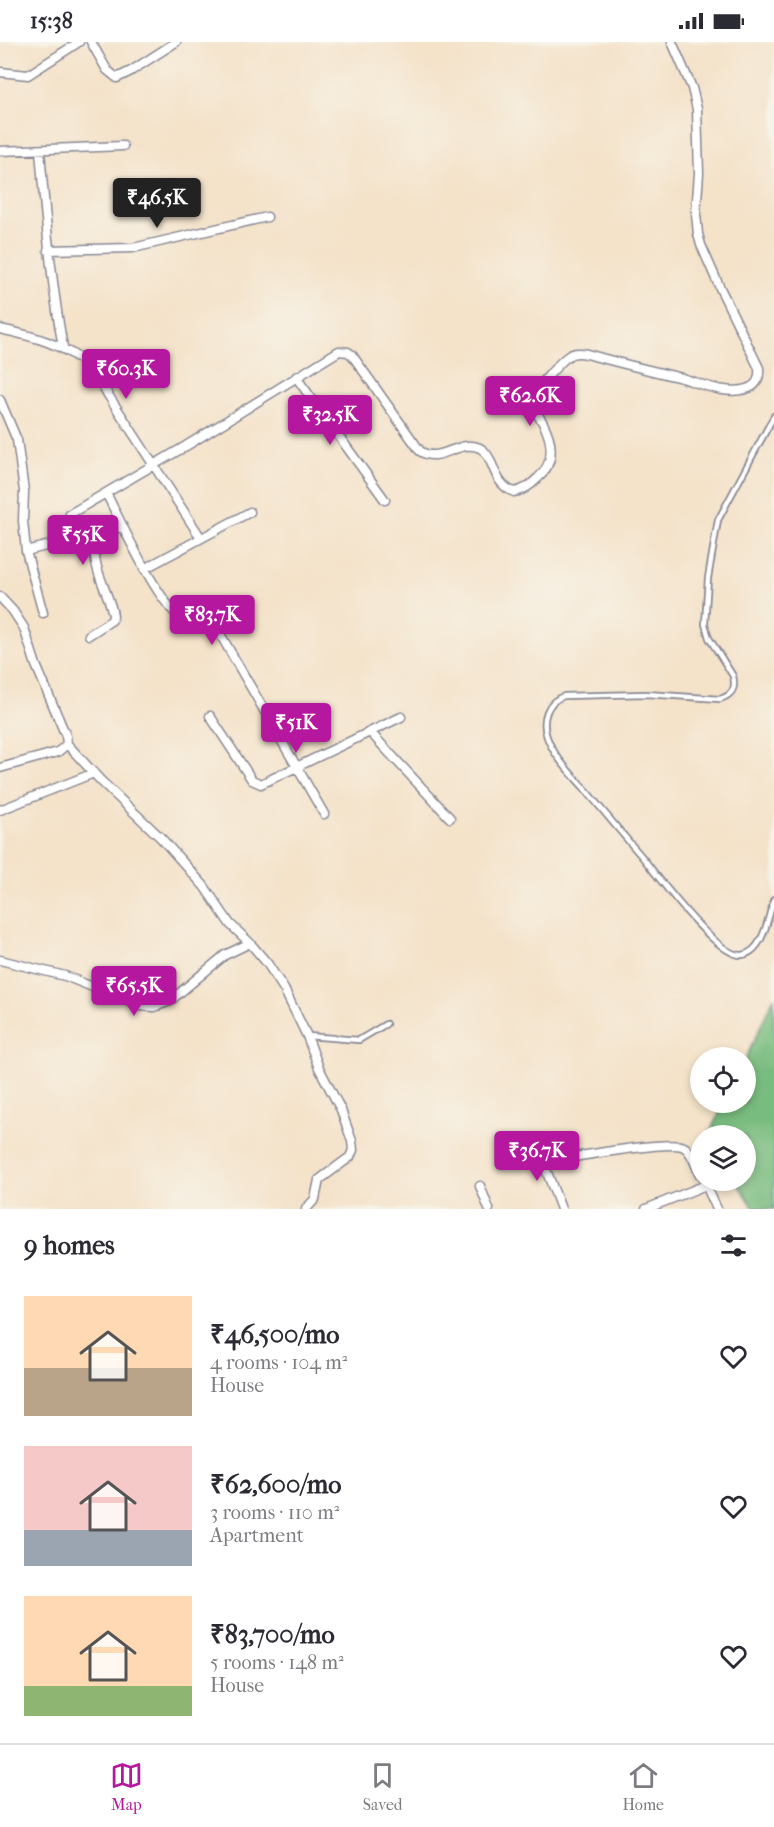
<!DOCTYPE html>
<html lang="en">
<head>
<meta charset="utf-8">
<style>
  :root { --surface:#fff; --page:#f2f2f3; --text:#2b2b33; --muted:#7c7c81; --line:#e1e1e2; --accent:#b5179e }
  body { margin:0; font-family:"IM FELL French Canon",serif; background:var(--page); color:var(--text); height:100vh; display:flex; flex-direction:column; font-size:22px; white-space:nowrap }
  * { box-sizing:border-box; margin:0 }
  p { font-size:20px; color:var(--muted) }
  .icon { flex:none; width:33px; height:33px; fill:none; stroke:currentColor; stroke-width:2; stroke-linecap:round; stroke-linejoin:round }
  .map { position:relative; height:1167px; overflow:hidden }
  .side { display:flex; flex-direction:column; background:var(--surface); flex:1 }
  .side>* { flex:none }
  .tools { position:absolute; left:690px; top:1005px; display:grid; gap:12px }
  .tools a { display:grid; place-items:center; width:66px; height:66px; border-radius:50%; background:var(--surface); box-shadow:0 3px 9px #0003; font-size:30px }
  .price { position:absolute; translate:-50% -51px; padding:0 14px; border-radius:6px; background:var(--accent); color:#fff; font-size:20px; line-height:39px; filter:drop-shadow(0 2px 3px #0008) }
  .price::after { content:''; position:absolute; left:50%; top:36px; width:18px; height:14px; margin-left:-9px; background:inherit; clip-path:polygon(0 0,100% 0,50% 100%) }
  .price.on { background:#222; color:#fff }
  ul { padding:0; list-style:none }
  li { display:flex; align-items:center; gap:18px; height:150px; padding:0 24px }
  li span { display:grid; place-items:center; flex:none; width:168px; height:120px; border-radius:0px; color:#555 }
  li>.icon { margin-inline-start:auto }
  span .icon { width:72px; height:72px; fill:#fffc; stroke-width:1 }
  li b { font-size:26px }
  h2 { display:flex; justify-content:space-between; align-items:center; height:72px; padding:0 24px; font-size:26px }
  .status { display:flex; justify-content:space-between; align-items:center; height:42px; padding:0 30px; background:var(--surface); direction:ltr }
  .status svg { height:16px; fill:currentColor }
  .tab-bar { display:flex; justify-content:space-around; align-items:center; height:84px; border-top:2px solid var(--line); background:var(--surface); font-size:16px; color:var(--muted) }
  .tab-bar a { display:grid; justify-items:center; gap:3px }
  .tab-bar .on { color:var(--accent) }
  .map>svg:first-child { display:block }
</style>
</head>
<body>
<div class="status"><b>15:38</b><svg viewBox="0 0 49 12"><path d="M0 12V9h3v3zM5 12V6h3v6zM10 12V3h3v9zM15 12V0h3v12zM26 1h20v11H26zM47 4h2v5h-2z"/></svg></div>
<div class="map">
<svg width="774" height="1167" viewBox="0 0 774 1167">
  <rect width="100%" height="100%" fill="#f7f3e8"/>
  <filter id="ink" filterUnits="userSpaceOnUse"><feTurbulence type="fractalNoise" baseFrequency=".0167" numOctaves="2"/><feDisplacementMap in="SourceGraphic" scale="12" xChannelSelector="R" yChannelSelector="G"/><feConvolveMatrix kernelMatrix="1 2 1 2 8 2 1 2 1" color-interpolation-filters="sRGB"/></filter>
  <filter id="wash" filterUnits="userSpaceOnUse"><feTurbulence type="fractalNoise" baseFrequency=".008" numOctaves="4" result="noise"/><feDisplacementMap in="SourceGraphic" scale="24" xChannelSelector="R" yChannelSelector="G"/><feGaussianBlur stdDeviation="1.35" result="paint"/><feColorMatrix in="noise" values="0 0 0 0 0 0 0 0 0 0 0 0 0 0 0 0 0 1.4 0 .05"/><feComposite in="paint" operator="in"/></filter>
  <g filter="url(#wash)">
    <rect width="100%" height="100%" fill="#f4e2c9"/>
    <!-- forest -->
    <path fill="#79bc7f" stroke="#4a766e" stroke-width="1.5" d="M774,955v212h-19l-19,-28 10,-1v-44l-37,-1 15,-32 22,-1v-44z"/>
  </g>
  <g filter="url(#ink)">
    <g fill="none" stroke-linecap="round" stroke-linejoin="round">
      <defs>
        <path id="service" d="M774,374l-56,104 -10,58 -3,46 4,14 24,38c3,12 0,19 -13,23l-74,-5 -82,2c-17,5 -23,24 -17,41 7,20 24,36 37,51 20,24 39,47 59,70 15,19 75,100 99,97 22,-3 26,-39 32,-56
          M307,994l52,4 27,-16"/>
        <path id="minor" d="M91,0l16,28 10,8 14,-7 45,-29
          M0,30l28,3 51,-33
          M40,108c5,66 11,132 23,197
          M0,109l123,-5
          M48,208l85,-2 134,-31
          M0,287c33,7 64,15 90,38l111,171
          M296,335l89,123
          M0,358l17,40 7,51 -1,30 3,30 17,62
          M106,451c13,25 53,113 75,124 10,5 21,-4 31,3l112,194
          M70,472l116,-68 153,-95 9,1 4,3 68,96c20,14 39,-13 60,-3 15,8 11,35 34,44 9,-1 17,-7 24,-14 17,-15 15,-36 5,-55 -4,-7 -9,-13 -12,-21 3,-11 31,-44 41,-48 5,-2 10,-1 15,0 31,9 63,16 95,24 19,6 43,17 64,11 11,-3 14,-10 13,-21l-39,-80 -19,-43 -3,-11 -2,-20 3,-41 -2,-64 -5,-21 -20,-46
          M26,509l52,-13
          M144,527l106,-57
          M0,555l13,14 11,17 12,37 30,71 1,8 -9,8 -58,16
          M89,593l23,-15 1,-4c-2,-22 -30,-60 -12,-78 5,-6 15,-9 21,-12
          M210,674l42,64 9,4 140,-67
          M370,690l80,86
          M67,702l34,37 60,57 43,48 26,38 20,19 17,20 17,26 23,47 12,32 22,42 11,31 1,9 -3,7 -31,23 -4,19 -9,10
          M0,768l94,-37
          M0,918l65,16 75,30 14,1 16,-6 55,-46 25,-12
          M537,1104l24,63
          M543,1120c22,-3 127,-23 141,-15 8,4 12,20 16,28
          M704,1139l13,28
          M480,1144l9,23
          M646,1167l60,-24"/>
      </defs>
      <!-- service casing -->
      <use href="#service" stroke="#888894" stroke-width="8"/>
      <!-- minor casing -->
      <use href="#minor" stroke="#888894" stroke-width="11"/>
      <!-- service -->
      <use href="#service" stroke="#fff" stroke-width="4.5"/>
      <!-- minor -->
      <use href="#minor" stroke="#fff" stroke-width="8"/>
    </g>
  </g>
</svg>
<div class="tools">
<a><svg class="icon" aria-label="locate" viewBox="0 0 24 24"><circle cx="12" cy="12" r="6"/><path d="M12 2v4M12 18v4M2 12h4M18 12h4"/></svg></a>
<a><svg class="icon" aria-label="layers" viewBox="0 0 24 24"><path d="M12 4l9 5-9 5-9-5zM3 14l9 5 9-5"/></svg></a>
</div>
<b class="price on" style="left:157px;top:187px">₹46.5K</b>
<b class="price" style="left:126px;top:358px">₹60.3K</b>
<b class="price" style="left:530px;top:385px">₹62.6K</b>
<b class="price" style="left:330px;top:404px">₹32.5K</b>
<b class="price" style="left:83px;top:524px">₹55K</b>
<b class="price" style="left:212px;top:604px">₹83.7K</b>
<b class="price" style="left:296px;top:712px">₹51K</b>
<b class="price" style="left:134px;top:975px">₹65.5K</b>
<b class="price" style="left:537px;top:1140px">₹36.7K</b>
</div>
<section class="side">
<h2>9 homes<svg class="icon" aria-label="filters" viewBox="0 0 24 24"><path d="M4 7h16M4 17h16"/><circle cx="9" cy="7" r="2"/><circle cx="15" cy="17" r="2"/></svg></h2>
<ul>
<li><span style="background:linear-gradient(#ffd9b3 60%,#b9a48a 0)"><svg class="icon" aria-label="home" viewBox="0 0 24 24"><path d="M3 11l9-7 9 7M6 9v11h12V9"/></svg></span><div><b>₹46,500/mo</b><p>4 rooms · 104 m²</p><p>House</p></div><svg class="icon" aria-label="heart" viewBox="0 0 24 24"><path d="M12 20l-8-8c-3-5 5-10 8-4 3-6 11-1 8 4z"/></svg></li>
<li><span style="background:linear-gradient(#f6c9c9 70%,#9aa5b1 0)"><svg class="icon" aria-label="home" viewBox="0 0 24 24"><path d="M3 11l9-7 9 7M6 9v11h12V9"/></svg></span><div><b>₹62,600/mo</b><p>3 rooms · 110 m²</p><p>Apartment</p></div><svg class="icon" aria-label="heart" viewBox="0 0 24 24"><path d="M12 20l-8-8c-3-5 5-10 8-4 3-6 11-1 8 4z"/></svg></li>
<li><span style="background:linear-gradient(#ffd9b3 75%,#8fb573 0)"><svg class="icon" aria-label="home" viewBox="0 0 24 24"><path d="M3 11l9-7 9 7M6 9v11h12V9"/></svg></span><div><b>₹83,700/mo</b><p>5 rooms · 148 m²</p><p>House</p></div><svg class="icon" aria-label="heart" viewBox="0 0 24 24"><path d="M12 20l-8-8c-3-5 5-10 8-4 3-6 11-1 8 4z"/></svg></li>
</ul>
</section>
<nav class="tab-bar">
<a class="on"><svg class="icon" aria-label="map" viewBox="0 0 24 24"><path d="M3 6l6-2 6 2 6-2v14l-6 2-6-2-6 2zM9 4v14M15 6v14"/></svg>Map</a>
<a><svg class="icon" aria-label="saved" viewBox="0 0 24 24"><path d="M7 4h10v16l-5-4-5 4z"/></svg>Saved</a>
<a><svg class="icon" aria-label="home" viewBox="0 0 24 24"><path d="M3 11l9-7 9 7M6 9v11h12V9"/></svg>Home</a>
</nav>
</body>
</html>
